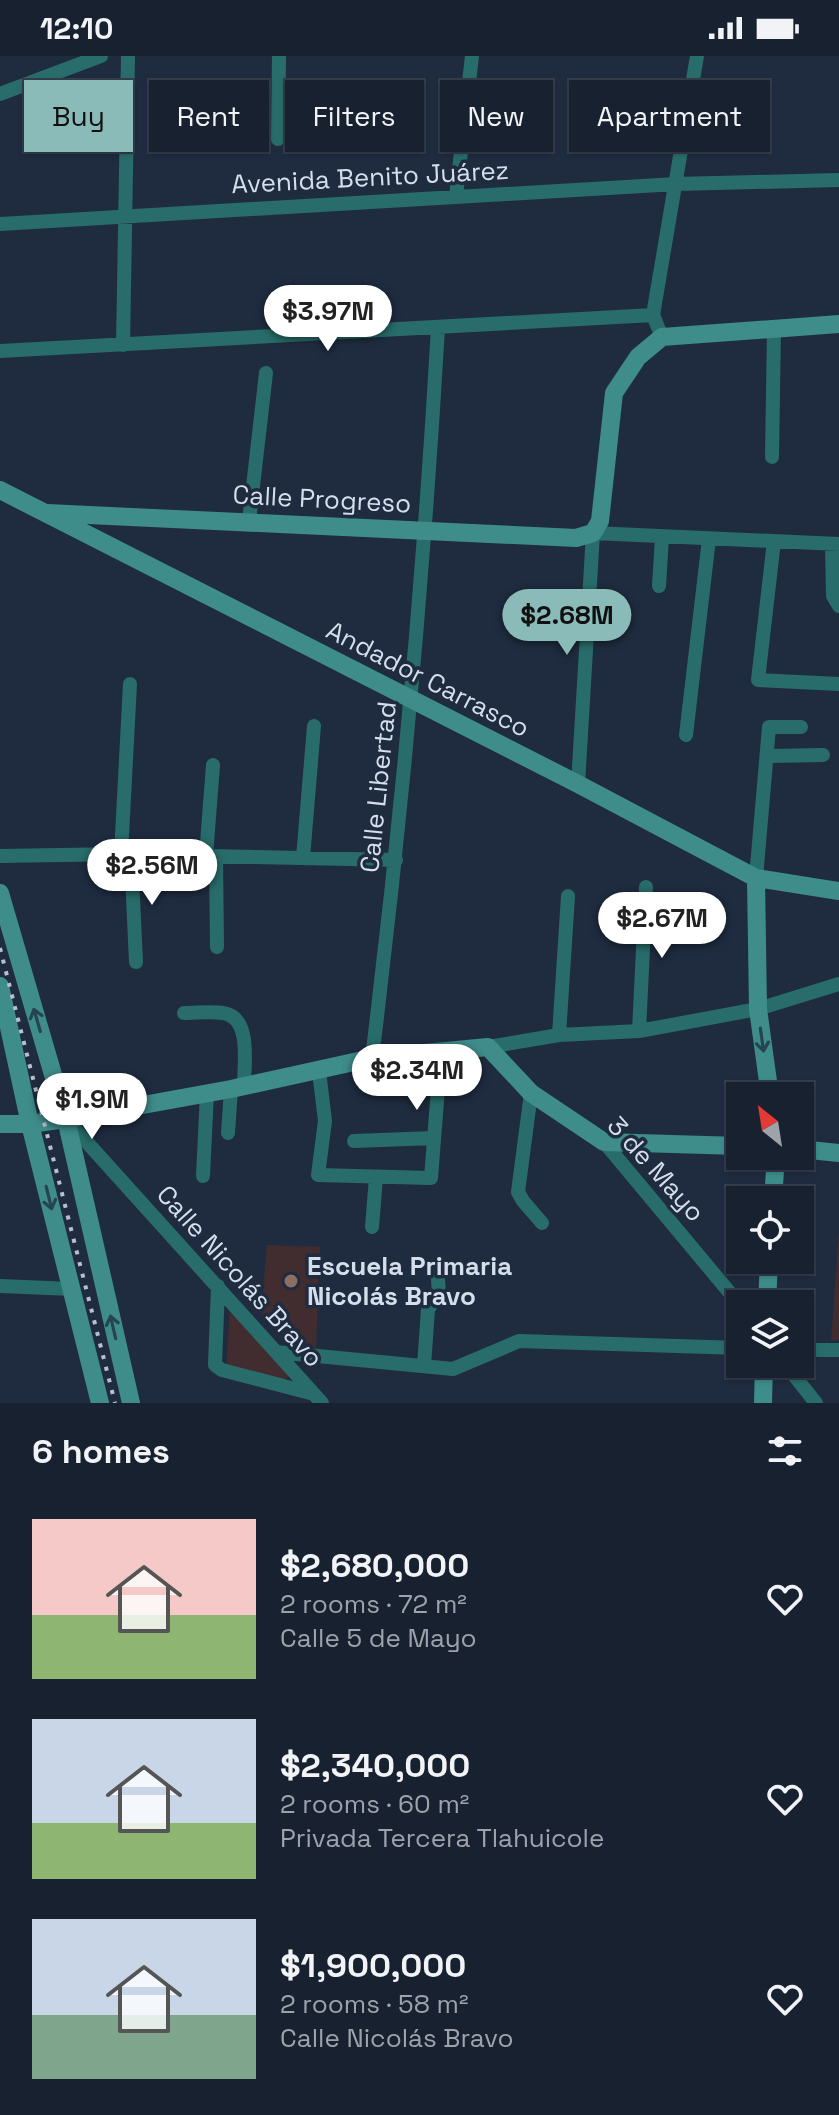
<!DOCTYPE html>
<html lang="en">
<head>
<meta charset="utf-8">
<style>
  :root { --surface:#172130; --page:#242e3c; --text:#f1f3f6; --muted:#9ea3ab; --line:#363e4c; --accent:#8bbbb9 }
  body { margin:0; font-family:"Space Grotesk",sans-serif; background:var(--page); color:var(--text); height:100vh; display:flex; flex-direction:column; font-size:30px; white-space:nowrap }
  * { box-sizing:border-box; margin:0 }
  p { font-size:26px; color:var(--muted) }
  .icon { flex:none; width:44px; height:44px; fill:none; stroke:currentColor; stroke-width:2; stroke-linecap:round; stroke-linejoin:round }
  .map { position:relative; height:1347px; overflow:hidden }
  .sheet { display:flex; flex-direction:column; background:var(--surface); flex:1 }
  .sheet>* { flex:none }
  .banner { position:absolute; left:24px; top:24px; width:792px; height:72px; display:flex; gap:16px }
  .needle { width:52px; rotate:330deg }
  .tools { position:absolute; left:726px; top:1026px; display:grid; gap:16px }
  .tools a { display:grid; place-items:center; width:88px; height:88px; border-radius:0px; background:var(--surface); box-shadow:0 2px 6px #0004,0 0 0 2px var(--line); font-size:40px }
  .price { position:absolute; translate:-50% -68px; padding:0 18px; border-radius:28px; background:#fff; color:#222; font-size:26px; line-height:52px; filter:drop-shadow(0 2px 4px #0008) }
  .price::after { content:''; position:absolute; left:50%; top:48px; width:24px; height:18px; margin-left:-12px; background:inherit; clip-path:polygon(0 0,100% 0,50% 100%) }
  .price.current { background:var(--accent); color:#111 }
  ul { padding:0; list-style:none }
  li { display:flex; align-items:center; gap:24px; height:200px; padding:0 32px }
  li span { display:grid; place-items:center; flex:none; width:224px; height:160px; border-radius:0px; color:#555 }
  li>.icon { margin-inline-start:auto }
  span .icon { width:96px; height:96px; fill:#fffc; stroke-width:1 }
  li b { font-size:34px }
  h2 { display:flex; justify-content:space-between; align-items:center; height:96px; padding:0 32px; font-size:34px }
  .tag { padding:0 28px; border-radius:0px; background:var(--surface); box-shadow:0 2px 6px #0004,0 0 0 2px var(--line); font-size:28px; line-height:72px }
  .tag.current { background:var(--accent); color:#111 }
  .status { display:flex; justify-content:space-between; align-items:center; height:56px; padding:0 40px; background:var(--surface); direction:ltr }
  .status svg { height:22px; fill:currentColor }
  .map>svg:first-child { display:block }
</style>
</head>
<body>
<div class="status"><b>12:10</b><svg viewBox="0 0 49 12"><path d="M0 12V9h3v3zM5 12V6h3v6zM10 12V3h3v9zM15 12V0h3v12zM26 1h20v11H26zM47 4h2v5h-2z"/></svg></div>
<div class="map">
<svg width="839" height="1347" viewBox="0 0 839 1347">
  <rect width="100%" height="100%" fill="#1f2c40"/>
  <!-- education -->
  <path fill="#412d2f" d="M839,1176v108l-8,1v-1z
    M267,1189l53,2 -4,101 -27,-2 -28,-32z
    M230,1253l64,63 -13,11 -55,-15z"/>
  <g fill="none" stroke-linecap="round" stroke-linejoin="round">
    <!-- street -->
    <path stroke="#286d6b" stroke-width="14" d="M0,38l101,-38
      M278,83l1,-83
      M456,140l16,-140
      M0,168l676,-40 163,-4
      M662,281l-9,-22 44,-259
      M123,289l5,-289
      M0,295l653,-36
      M772,401l2,-128
      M249,465l17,-148
      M774,485l-16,139 81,4
      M832,488l1,52 6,10
      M659,530l3,-49
      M686,679l23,-196
      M768,700l55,-1
      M578,728l15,-251 246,11
      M121,798l9,-170
      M131,798l5,108
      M0,800l121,-2 275,6
      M206,800l7,-91
      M216,800l1,91
      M303,802l11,-132
      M756,822l13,-151h32
      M184,957c13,0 27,-2 39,0 29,4 21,51 21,73
      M639,975l7,-144
      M559,979l9,-139
      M488,991l71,-12 80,-4 119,-22 81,-25
      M372,1002c30,-243 52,-486 66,-730
      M319,1015l6,50 -7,54 113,3 10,-128
      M531,1037l-13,99 5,9 19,22
      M66,1063l256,284
      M228,1077l3,-44
      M354,1085l80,-3
      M604,1086l136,163
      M203,1120l4,-83
      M372,1171l4,-50
      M0,1230l72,3
      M218,1230l-3,79 7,5 92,24
      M800,1294h39
      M276,1296l177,17 66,-28 221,7
      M785,1308l31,39
      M424,1310l4,-57 11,-15 -2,-30"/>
    <!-- secondary -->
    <path stroke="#3e8d8b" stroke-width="18" d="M0,434l578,294 178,94 83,13
      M47,457l529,25 17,-5 7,-12 14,-128 24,-36 24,-20 177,-13
      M756,822l2,131 12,87
      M0,837l66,226 65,284
      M0,930l30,138 70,279
      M0,1068h30l36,-5 165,-30 141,-31 116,-11 43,46 73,49 136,4
      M800,1093l39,4
      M773,1144l3,-44
      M767,1248l2,-44
      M763,1347l1,-39"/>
    <!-- rail -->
    <path stroke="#b7c0cf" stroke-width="4" stroke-dasharray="4 8" stroke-linecap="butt" d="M0,892l115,455"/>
  </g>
  <!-- one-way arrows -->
  <defs><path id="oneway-shaft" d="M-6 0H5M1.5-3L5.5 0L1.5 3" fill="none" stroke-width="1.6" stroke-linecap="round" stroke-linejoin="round" transform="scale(2)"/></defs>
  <g stroke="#274453">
    <use href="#oneway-shaft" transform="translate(37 964) rotate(-106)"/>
    <use href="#oneway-shaft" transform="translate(762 984) rotate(82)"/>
    <use href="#oneway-shaft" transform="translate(49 1142) rotate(76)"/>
    <use href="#oneway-shaft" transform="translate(113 1271) rotate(-103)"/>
  </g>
  <!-- markers -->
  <circle fill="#8d6e63" stroke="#1f2c40" stroke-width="3" cx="291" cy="1225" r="8"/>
  <g text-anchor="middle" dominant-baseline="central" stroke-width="7" stroke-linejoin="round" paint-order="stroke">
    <!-- street labels -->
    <g font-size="26" fill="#d5deeb" stroke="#1f2c40">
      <text transform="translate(370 121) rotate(-3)">Avenida Benito Juárez</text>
      <text transform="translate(322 443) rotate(3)">Calle Progreso</text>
      <text transform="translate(428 623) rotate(27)">Andador Carrasco</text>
      <text transform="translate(378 731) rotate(-84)">Calle Libertad</text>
      <text transform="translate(656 1113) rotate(48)">3 de Mayo</text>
      <text transform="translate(240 1220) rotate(48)">Calle Nicolás Bravo</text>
    </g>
    <!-- poi labels -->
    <g font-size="26" font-weight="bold" fill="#d5deeb" stroke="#1f2c40" text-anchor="start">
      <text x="307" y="1210">Escuela Primaria<tspan x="307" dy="30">Nicolás Bravo</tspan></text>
    </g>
  </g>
</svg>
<div class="tools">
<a><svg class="needle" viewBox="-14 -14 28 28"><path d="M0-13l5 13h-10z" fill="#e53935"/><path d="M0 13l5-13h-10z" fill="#9ea3ab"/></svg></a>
<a><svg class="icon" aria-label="locate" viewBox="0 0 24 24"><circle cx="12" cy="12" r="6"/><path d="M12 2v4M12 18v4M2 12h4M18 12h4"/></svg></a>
<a><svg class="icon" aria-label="layers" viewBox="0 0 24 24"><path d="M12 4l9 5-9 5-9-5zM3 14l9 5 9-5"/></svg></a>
</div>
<b class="price" style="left:328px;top:297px">$3.97M</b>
<b class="price current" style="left:567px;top:601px">$2.68M</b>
<b class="price" style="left:152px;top:851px">$2.56M</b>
<b class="price" style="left:662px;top:904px">$2.67M</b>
<b class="price" style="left:417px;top:1056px">$2.34M</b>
<b class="price" style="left:92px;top:1085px">$1.9M</b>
<div class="banner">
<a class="tag current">Buy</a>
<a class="tag">Rent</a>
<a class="tag">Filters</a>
<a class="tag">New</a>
<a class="tag">Apartment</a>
</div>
</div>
<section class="sheet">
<h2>6 homes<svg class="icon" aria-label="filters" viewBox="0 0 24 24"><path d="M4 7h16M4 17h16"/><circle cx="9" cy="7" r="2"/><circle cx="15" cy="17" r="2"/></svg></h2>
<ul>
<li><span style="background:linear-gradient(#f6c9c9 60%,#8fb573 0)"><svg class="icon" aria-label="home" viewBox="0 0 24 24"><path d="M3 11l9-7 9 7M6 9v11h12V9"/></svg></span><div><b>$2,680,000</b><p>2 rooms · 72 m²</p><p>Calle 5 de Mayo</p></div><svg class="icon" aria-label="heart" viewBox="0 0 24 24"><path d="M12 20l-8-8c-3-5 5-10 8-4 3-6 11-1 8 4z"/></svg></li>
<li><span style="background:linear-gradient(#c9d6e8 65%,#8fb573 0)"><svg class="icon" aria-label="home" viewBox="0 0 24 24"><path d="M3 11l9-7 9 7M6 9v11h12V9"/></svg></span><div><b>$2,340,000</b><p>2 rooms · 60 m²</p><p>Privada Tercera Tlahuicole</p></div><svg class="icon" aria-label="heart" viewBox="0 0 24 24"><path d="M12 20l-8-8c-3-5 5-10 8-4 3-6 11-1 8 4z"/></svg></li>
<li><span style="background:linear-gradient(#c9d6e8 60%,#7fa58c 0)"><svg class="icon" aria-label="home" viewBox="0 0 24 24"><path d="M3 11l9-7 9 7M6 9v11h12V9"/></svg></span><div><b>$1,900,000</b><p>2 rooms · 58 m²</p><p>Calle Nicolás Bravo</p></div><svg class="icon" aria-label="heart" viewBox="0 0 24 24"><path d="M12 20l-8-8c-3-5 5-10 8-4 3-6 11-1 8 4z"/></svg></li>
</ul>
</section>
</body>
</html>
